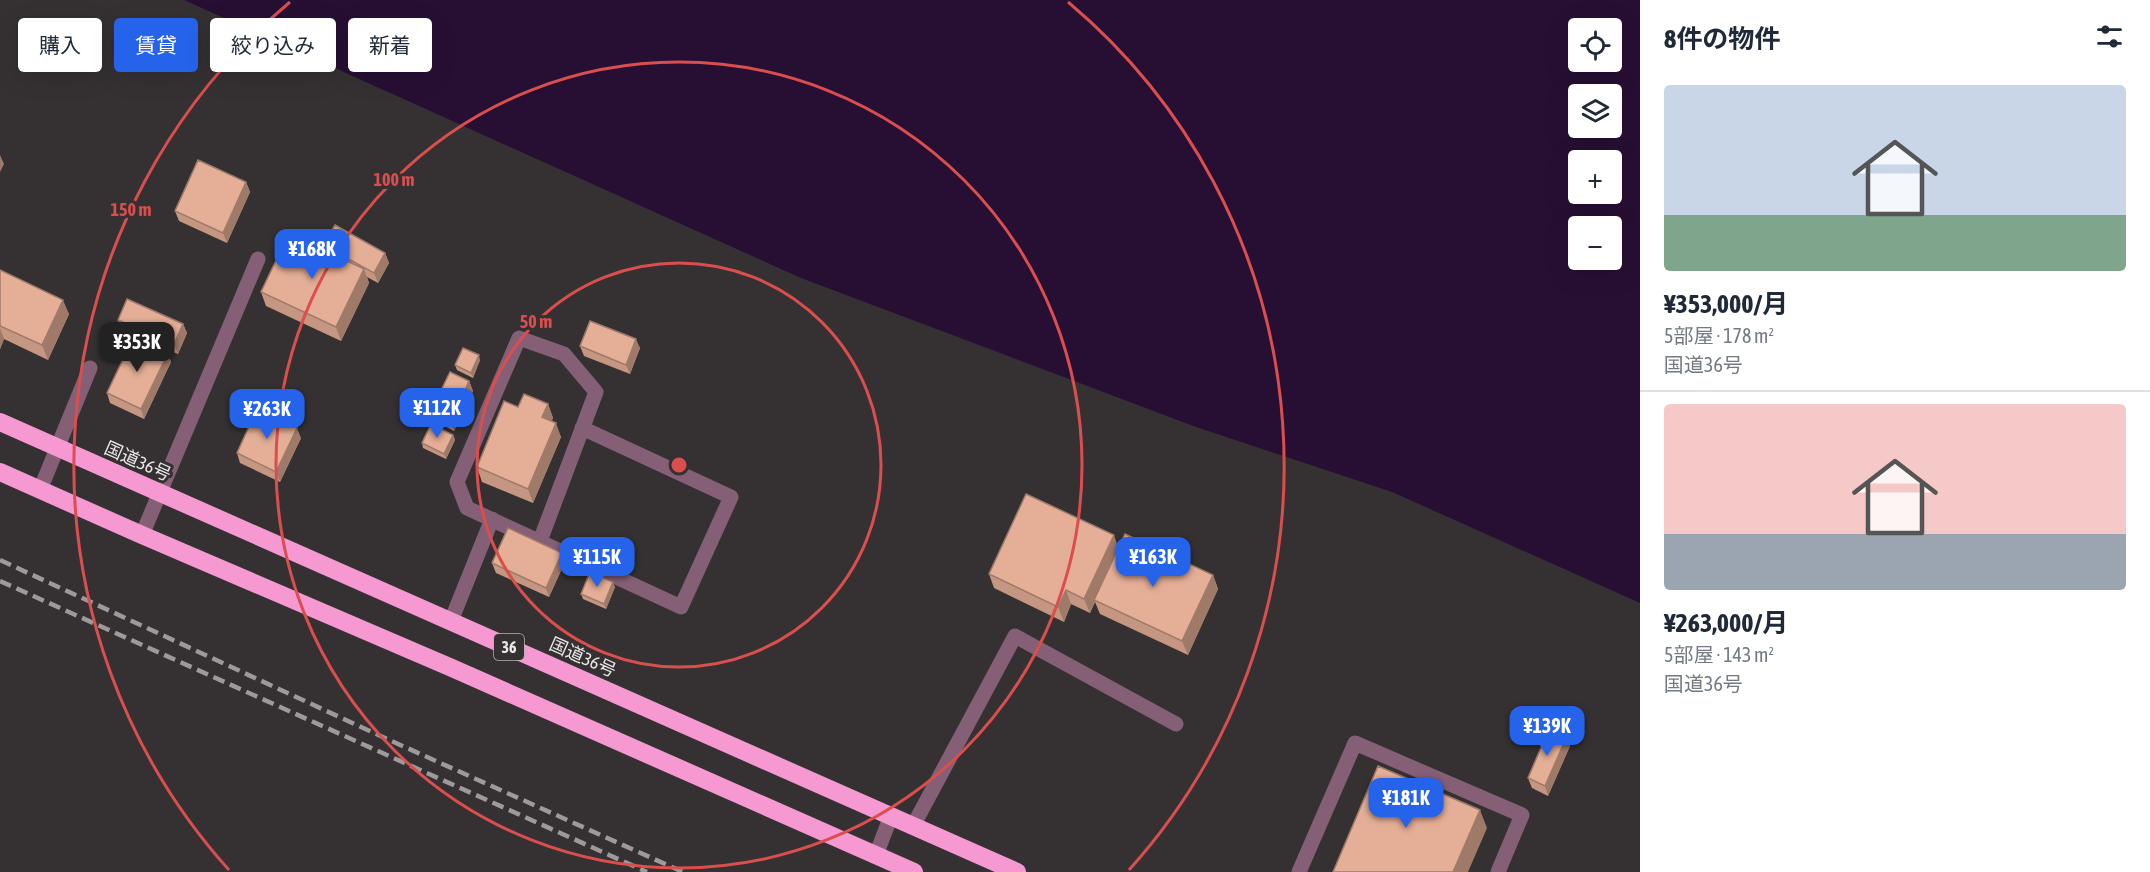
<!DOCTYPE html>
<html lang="ja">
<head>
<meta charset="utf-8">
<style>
  :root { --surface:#fff; --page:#f2f2f3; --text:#1f2937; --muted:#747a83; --line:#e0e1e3; --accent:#2563eb }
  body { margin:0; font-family:"Asap Condensed","Noto Sans JP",sans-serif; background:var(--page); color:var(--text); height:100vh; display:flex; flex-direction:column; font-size:22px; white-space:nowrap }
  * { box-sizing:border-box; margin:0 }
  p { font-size:20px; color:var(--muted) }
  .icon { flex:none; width:33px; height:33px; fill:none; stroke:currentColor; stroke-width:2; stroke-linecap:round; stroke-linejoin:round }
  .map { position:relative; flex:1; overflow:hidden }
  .details { display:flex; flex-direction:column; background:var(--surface); width:510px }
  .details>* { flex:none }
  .top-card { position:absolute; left:18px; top:18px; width:570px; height:54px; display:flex; gap:12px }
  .fabs { position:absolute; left:1568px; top:18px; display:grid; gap:12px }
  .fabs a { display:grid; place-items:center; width:54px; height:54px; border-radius:6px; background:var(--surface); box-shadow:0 6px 24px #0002; font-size:30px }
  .price { position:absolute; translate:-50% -51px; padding:0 14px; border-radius:12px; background:var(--accent); color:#fff; font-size:20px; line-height:39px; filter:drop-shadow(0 2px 3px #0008) }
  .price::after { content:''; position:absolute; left:50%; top:36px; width:18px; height:14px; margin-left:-9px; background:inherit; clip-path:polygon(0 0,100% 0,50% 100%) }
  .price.active { background:#222; color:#fff }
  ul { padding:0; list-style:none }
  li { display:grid; align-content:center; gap:12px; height:318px; padding:0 24px }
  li+li { border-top:2px solid var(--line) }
  li span { display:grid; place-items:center; height:186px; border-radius:6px; color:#555 }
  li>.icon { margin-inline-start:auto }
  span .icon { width:108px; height:108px; fill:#fffc; stroke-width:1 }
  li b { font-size:26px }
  h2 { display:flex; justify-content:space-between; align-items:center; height:72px; padding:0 24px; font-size:26px }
  .pill { padding:0 21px; border-radius:6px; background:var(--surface); box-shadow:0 6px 24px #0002; font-size:21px; line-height:54px }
  .pill.active { background:var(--accent); color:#fff }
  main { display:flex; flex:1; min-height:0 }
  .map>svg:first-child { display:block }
</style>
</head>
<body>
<main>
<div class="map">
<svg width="1640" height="872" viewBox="0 0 1640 872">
  <rect width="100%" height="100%" fill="#353132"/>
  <!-- water -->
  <path fill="#270f34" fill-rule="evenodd" d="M184,0h1456v603l-248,-111 -196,-65 -395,-149zM1578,28h33v34h-33zM1578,94h33v34h-33zM1578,160h33v34h-33zM1578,226h33v34h-33z"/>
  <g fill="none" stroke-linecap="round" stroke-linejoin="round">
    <!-- lane -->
    <path stroke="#855f76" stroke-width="15" d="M40,490l50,-122
      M142,535l116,-276
      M540,541l56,-149 -32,-38 -45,-16 -62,144 10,26 214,99 50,-110 -149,-69
      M451,621l41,-102
      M913,826l102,-190 161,88
      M876,855l15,-39
      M1299,872l56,-129 167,72 -24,57"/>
    <!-- highway -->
    <path stroke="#f698d2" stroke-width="18" d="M0,422l1017,450
      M0,472l142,63 310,133 462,204"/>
    <!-- rail -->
    <path stroke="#9e9a9b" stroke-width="4.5" stroke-dasharray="12 6" stroke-linecap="butt" d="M0,560l387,179 296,133
      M0,581l647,291"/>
  </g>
  <!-- wall -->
  <path fill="#c59681" d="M246,182l4,10 -23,51 -48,-22 -4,-10z
    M323,245l62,8 4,10 -11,20 -11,-6 2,6 -28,58 -75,-35 -5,-14 64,-42z
    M0,270l69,44 -21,46 -44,-21 -4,10z
    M118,320l65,4 4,9 -9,21 -56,-24z
    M580,346l60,2 -10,26 -46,-18z
    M168,353l3,9 -27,57 -34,-16 -3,-10z
    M480,360l-7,18 -16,-8 -2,-5z
    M469,381l4,10 -19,40 -19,-10 -4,-10z
    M548,404l5,14 -2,3 10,16 -28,66 -51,-21 -5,-15 41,-60z
    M453,435l2,5 -9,19 -23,-11 -1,-5z
    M301,438l-21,44 -40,-19 -3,-10z
    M1119,548l94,27 5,14 -30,66 -88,-41 -5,-12 -5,11 -19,-9 -7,18 -70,-34 -5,-14z
    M565,562l-16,35 -53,-24 -4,-10z
    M615,587l-9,22 -23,-10 -2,-5z
    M1567,736l3,10 -22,50 -16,-8 -4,-10z"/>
  <!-- shaded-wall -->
  <path fill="#a07a69" d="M0,155l4,9 -4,8z
    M246,182l4,10 -23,51 -4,-10z
    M385,253l4,10 -11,20 -4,-10z
    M364,269l5,14 -28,58 -5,-14z
    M63,300l6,14 -21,46 -6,-15z
    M183,324l4,9 -9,21 -4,-10z
    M0,328l4,11 -4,10z
    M636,339l4,9 -10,26 -4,-9z
    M168,353l3,9 -27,57 -3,-10z
    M479,355l1,5 -7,18 -2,-5z
    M469,381l4,10 -19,40 -3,-10z
    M548,404l5,14 -6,14 -5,-15z
    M556,423l5,14 -28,66 -5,-14z
    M297,428l4,10 -21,44 -4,-10z
    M453,435l2,5 -9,19 -2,-5z
    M1114,535l5,15 -29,63 -6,-14z
    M562,553l3,9 -16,35 -3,-9z
    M1213,575l5,14 -30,66 -6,-14z
    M613,582l2,5 -9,22 -2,-5z
    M1066,590l5,14 -7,18 -6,-15z
    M1567,736l3,10 -22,50 -3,-10z
    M1480,810l7,18 -19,44h-15z"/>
  <!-- building -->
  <path fill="#e5ae96" stroke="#a07a69" stroke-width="1.5" d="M198,160l48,22 -23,51 -48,-22z
    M335,225l50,28 -11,20 -51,-28z
    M289,233l75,36 -28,58 -75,-35z
    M0,270l63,30 -21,45 -42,-19z
    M127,299l56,25 -9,20 -56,-24z
    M590,321l46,18 -10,26 -46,-19z
    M134,336l34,17 -27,56 -34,-16z
    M463,348l16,7 -8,18 -16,-8z
    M450,372l19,9 -18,40 -20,-10z
    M524,394l24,10 -6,13 14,6 -28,66 -51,-22 27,-66 14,6z
    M257,409l40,19 -21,44 -39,-19z
    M431,424l22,11 -9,19 -22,-11z
    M1026,494l88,41 -30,64 -18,-9 -8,17 -69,-33z
    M508,528l54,25 -16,35 -54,-25z
    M1125,534l88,41 -31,66 -88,-41z
    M590,572l23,10 -9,22 -23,-10z
    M1549,729l18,7 -22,50 -17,-8z
    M1378,766l102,44 -27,62h-120z"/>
  <!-- distance rings -->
  <g fill="none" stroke="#da4e4e" stroke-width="3">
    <circle cx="679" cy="465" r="202"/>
    <circle cx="679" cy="465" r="403"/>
    <path d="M229 870A605 605 0 0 1 290 2M1068 2A605 605 0 0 1 1129 870"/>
  </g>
  <g text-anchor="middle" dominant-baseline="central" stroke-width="6" stroke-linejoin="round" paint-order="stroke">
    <!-- shield labels -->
    <rect fill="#353132" stroke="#b3b0b0" stroke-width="1.5" x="494" y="634" width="30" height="26" rx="4.5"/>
    <g font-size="16" font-weight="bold" fill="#e9e6e6">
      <text x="509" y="647">36</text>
    </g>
    <!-- street labels -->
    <g font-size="18" fill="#e9e6e6" stroke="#353132">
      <text transform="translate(138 461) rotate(24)">国道36号</text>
      <text transform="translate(583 657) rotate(24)">国道36号</text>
    </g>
  </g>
  <circle cx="679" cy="465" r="9" fill="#da4e4e" stroke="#353132" stroke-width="3"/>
  <g font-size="18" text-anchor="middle" font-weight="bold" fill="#da4e4e" stroke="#353132" stroke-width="6" stroke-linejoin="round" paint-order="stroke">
    <text x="394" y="186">100 m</text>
    <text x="131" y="216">150 m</text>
    <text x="536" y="328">50 m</text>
  </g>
</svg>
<div class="fabs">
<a><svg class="icon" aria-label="locate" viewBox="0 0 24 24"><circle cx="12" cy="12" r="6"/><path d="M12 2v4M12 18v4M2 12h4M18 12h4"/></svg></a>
<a><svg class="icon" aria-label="layers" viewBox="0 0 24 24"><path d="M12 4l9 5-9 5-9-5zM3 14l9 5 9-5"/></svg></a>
<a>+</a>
<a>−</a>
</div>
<b class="price" style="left:312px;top:280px">¥168K</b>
<b class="price active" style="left:137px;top:373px">¥353K</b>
<b class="price" style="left:437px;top:439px">¥112K</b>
<b class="price" style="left:267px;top:440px">¥263K</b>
<b class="price" style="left:597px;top:588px">¥115K</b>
<b class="price" style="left:1153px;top:588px">¥163K</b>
<b class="price" style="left:1547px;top:757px">¥139K</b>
<b class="price" style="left:1406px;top:829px">¥181K</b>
<div class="top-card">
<a class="pill">購入</a>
<a class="pill active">賃貸</a>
<a class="pill">絞り込み</a>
<a class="pill">新着</a>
</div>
</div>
<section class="details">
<h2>8件の物件<svg class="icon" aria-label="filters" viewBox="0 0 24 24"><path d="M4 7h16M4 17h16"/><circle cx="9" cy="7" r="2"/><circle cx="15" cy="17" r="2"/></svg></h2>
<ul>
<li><span style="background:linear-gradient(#c9d6e8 70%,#7fa58c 0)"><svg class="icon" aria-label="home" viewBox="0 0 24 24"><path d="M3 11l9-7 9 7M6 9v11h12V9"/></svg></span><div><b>¥353,000/月</b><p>5部屋 · 178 m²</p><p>国道36号</p></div></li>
<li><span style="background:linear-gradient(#f6c9c9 70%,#9aa5b1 0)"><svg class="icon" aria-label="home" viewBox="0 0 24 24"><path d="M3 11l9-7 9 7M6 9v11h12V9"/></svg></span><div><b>¥263,000/月</b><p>5部屋 · 143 m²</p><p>国道36号</p></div></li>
</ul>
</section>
</main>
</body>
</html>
